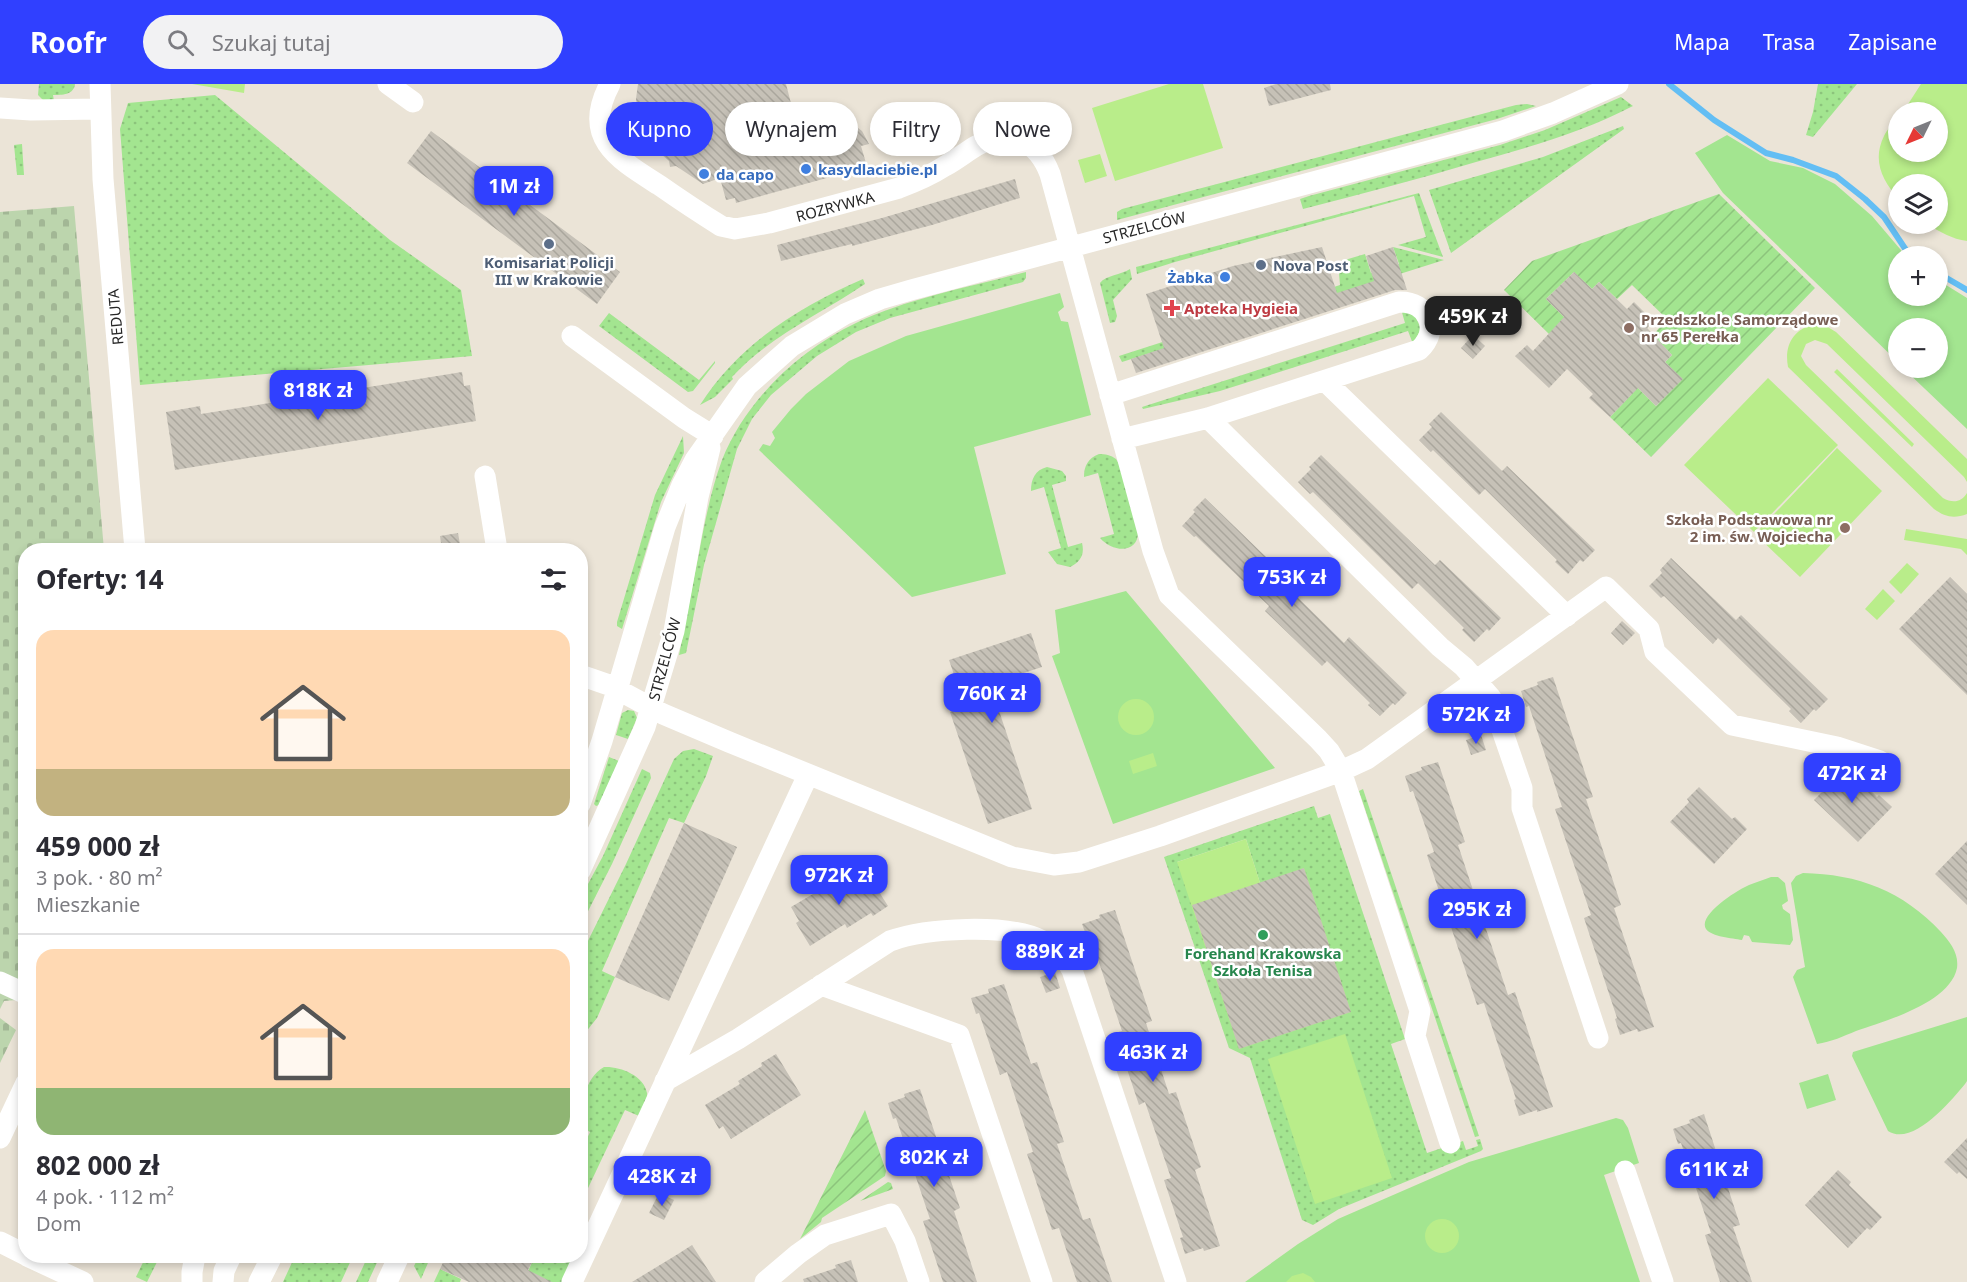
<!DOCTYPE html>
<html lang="pl">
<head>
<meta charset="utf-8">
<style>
  :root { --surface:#fff; --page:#f2f2f3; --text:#2b2b33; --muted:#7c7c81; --line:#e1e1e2; --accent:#3040ff }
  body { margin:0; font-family:"Noto Sans",sans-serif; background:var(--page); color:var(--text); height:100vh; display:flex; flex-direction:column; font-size:22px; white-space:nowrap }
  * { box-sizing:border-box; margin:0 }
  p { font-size:20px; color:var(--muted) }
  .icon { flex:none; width:33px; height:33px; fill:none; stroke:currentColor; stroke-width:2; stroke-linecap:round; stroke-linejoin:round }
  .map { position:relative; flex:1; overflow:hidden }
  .side { position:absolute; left:18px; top:459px; width:570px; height:720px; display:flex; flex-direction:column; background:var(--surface); border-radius:24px; box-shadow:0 3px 9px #0003 }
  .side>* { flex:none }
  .hud { position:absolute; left:606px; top:18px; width:570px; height:54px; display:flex; gap:12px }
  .needle { width:39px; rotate:227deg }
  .tools { position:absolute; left:1888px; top:18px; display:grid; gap:12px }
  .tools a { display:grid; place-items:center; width:60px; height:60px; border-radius:50%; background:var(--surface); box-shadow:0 3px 9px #0003; font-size:30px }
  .price { position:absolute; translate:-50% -51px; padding:0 14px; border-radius:12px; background:var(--accent); color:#fff; font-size:20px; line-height:39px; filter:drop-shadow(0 2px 3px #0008) }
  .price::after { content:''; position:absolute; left:50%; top:36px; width:18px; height:14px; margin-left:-9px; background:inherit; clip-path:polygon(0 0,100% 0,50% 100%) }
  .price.selected { background:#222; color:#fff }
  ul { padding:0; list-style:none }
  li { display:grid; align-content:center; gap:12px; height:318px; padding:0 18px }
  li+li { border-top:2px solid var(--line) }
  li span { display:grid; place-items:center; height:186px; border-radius:18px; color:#555 }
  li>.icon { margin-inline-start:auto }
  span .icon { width:108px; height:108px; fill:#fffc; stroke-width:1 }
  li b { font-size:26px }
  h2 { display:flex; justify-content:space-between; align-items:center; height:72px; padding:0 18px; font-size:26px }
  .pill { padding:0 21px; border-radius:27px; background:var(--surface); box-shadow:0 3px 9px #0003; font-size:21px; line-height:54px }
  .pill.selected { background:var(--accent); color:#fff }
  header { display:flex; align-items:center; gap:36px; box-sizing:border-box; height:84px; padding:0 30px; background:var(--accent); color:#fff }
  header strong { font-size:28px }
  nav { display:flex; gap:33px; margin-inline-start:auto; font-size:21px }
  .search { width:420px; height:54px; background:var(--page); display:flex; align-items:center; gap:15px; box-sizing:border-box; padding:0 21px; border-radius:33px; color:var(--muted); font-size:22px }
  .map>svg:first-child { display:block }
</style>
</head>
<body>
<header>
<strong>Roofr</strong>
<div class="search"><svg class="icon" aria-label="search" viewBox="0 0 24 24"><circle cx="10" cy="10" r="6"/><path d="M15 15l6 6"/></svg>Szukaj tutaj</div>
<nav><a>Mapa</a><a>Trasa</a><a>Zapisane</a></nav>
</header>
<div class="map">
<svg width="1967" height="1198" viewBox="0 0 1967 1198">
  <defs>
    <pattern id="grass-dots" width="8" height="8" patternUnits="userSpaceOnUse" patternTransform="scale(1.5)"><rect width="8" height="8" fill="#a3e590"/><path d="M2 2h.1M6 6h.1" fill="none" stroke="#8cc47c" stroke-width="1.8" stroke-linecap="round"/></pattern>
    <pattern id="cemetery-stones" width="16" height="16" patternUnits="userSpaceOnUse" patternTransform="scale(1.5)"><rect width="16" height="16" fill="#bcd5ad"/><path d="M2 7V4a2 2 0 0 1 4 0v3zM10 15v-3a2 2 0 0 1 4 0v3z" fill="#a2b795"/></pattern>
    <pattern id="garden-furrows" width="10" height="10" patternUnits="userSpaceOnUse" patternTransform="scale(1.5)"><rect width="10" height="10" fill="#a3e590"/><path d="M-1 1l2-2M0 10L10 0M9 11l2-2" fill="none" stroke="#8cc47c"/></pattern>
    <pattern id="building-back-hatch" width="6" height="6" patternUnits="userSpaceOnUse" patternTransform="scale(1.5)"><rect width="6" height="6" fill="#c6c1b7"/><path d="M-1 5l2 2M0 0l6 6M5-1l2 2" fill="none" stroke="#aaa69d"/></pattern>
  </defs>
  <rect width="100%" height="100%" fill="#ebe4d7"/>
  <!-- grass -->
  <path fill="url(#grass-dots)" fill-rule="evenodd" d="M39,0h36c-1,11 -13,11 -22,11l1,6h-10l-6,-6z
    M1818,0h39l-44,53 -7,-2 7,-23z
    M215,11l175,145 71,50 11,66 -332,29 -20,-256 8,-26z
    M1621,13l12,9c-50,26 -103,41 -157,56 -57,17 -115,32 -173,47l-3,-10 9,-3 191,-51 45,-15z
    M1527,20l9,2 -39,13 -380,101v-8l5,-3 394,-104z
    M1623,42l1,3 -173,124 -22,-63 114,-33z
    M22,60l2,31h-7l-3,-30z
    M1419,109l24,64 -45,-12 28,-8 -12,-41 -239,66 -38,12 -1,-7z
    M1393,163l51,13 -322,102 -3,-6 221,-71 -2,-23 27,-8 6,19 28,-9z
    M1130,185l2,10 -19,21 4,16 -2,6 -5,1 -10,-40c6,-8 21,-8 30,-14z
    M1026,188v6l-3,4 -133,36 -34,14 -39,24 -46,39 -19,24 -15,30 -33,116 -18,88 -7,2c7,-34 13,-68 20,-102 6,-32 12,-63 23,-93 24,-60 77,-110 134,-137 53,-25 114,-36 170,-51z
    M863,195l2,5c-46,31 -95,52 -133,93l1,2 -18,18 -15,8c39,-61 99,-98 163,-126z
    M1401,225l14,6 6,14 -8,15 -5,-13 -188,60 -77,18 -1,-2 263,-84z
    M609,229l90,67 16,-19v2l-22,28 -5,1 -89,-66z
    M683,352l1,17 -23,49 -39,127 -5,-3v-4l38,-127z
    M1099,370c6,0 12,1 17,5 6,7 22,62 22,72 1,23 -25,22 -38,7l14,-4 -16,-61 -14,4c0,-11 4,-19 15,-23z
    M1047,383l15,4 4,5v5l-14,4 16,62 14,-4c3,12 -2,19 -12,24l-13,-3 -9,-12 13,-4 -17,-61 -13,4c0,-12 4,-21 16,-24z
    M628,626l6,1 3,7 -9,21 -12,-4 6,-22z
    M694,665l19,7 -7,20 -22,47 -15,-5 -67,153 13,6 -18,41 -16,20v-83l45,-91 48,-105 9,-8z
    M609,673l10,4 -20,44 -3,1 -2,-2z
    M642,685l8,4 1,5 -39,86 -31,61v-28l22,-41z
    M1363,705l116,347 -4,1 -116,-346z
    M1314,722l4,12 12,-4 75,225 -14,5 36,109 36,-12 3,9 12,-4 -2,-6 4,-1 3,10 -2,2 -142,58 -26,16 -11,-5 -52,-162 -21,-10 -65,-191zM1246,755l14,44 -83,-21z
    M604,983c15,-1 40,8 43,26 1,7 -5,16 -8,23l-14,-6 -45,95 1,-53 9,-20 -9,-5c0,-20 3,-49 23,-60z
    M146,1172h14l-13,26 -11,-5z
    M295,1172h53l4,2 -11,24h-58z
    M368,1172h12l-12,26h-12z
    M419,1172h12l-10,23 -7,-13z
    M535,1172h39l-12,26h-39z
    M440,1185l21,10 -1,3h-26z"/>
  <!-- cemetery -->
  <path fill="url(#cemetery-stones)" d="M74,122l30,344h-78l-1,433 -8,17 -13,1 -4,8v-797z
    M0,934l16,12 -16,33z"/>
  <!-- park -->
  <path fill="#a3e590" d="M1727,51l43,26 33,7 32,16 37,32 34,40h-7v40h39v-16l29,18v131l-64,-61h35v-40h-39v35l-176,-170 -28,-40z
    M1060,209l4,14 -6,5 3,9 7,1 23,93 -117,32 32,127 -94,23 -153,-147 4,-6 7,2 5,-8 -3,-6 19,-23 15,-15 43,-33 57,-25z
    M1126,507l149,177 -162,56 -61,-168 8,-3 -5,-43z
    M1803,789c55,1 100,18 138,59 9,10 18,21 16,36 -7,35 -72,53 -101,63 -12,5 -25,11 -39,13l-24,-67 4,-7 8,-3 -14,-84 5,-7z
    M1771,793h7l7,6 3,18 -6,4 1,4 7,5 3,26 -3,5 -38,-3 -3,-6 -5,-1 -2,5c-10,-2 -30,-3 -36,-11 -9,-14 33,-40 43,-44 7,-3 15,-5 22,-8z
    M1967,933v64l-2,3c-14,17 -52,63 -77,47l-36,-75 1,-4z
    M1828,990l8,26 -29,9 -8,-26z
    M1616,1034l7,2 5,8 11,35 -35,12 36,107h-395l53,-38 40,-25 131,-57z"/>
  <!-- garden -->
  <path fill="url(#garden-furrows)" d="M1719,110l96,94 -164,169 -41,-40 21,-22 4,-10 21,21 26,-27 -17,-17 7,-7 -19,-20 14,-16 -35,-34 -15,14 -18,-17 -7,7 -18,-17 -28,27 21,21 -18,14 -45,-44 28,-29z
    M865,1026l21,61 -1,5 -63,42 -1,4 -21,17z
    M888,1098l3,1 2,6 -33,12z"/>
  <!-- pitch -->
  <path fill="#b9ed8a" d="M192,0h53l-1,9z
    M1169,0h34l20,64 -108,33 -23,-73z
    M1921,0h46v157c-15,-2 -27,-9 -40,-17h11v-40h-39v15c-17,-18 -27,-39 -15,-63 3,-7 10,-13 15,-18v34h39v-40h-35z
    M1100,70l7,22 -22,7 -7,-23z
    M1814,240l12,2 10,6 131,127v23l-3,-5 -137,-133 -12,-4 -9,4 -5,12 5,9 137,133c9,5 18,5 24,-5v21c-13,5 -22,3 -33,-5l-146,-142c-4,-22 5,-37 26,-43z
    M1837,285l77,75 -2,3 -78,-75z
    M1768,294l70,67 -84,87 -70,-67z
    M1837,364l45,43 -82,86 -45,-43z
    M1906,445l61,10v16l-6,-6 -57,-9z
    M1907,479l12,11 -18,20 -12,-12z
    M1883,505l12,12 -18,19 -12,-11z
    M1118 633a18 18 0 1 1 36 0a18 18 0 1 1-36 0Z
    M1153,669l4,13 -24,8 -4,-13z
    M1246,755l14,44 44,-15 47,144 -112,37 -62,-187z
    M1345,950l47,144 -77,26 -47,-145z
    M1425 1152a17 17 0 1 1 34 0a17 17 0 1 1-34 0Z
    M1303,1189l8,4 4,5h-29l6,-6z"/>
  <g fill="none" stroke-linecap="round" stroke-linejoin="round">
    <!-- stream -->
    <path stroke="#63bef4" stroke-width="6" d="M1669,0l45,36 52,33 27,7 43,16 29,23 19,18 26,39
      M1938,189l29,17"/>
  </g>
  <!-- building -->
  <path fill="url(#building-back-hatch)" d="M638,0h148l14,54 53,-14 9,7 7,13 -8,2 5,17 -12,2 2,5 -120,33 -1,-5 -9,2 -6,-22 -17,6 -27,-18 -6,1 -1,-6 -16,-14 -11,-16 -3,-11 -3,-21z
    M1276,0h54l1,6 -62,16 -5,-18z
    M431,47l189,141 -23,32 -190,-141z
    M1015,95l5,19 -88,27 -80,21v-2l-71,17 -4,-16 105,-27z
    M1322,163l15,46 37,-12 -8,-25 27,-9 14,43h-12l-259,83 -5,-14 33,-11 -18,-54 87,-28z
    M1574,188l18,17 7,-7 28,27 7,-7 20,20 -7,6 25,27 -7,7 18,17 -27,27 -18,-18 -28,29 -21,-19 4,-4 -26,-25 -18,19 -34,-32 12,-11 6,6 31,-34 -18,-18z
    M1473,251l12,11 -12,13 -12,-11z
    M462,288l2,14 6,-1 6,36 -301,49 -9,-58 34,-6 1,8z
    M1441,328l61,59 5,-5 88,84 -12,12 -3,-2 -12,14 -13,-12 2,-2 -72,-71 -6,6 -46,-45 -2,2 -12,-12 13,-13 -3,-3z
    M1321,371l114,110 5,-5 61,58 -12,13 -2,-2 -13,13 -12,-12 2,-2 -46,-45 -6,6 -99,-97 -3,2 -12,-12 13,-13 -2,-2z
    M1205,414l87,84 -5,5 57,56 5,-6 58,56 -12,12 -2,-2 -13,13 -12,-11 2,-2 -43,-42 -5,5 -57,-55 4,-5 -73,-70 -2,1 -12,-11 13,-14 -2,-2z
    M458,449l3,17h-19l-2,-14z
    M1671,474l65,62 5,-5 87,84 -12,12 -2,-2 -13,14 -12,-12 2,-2 -73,-71 -5,6 -49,-48 -3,2 -12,-12 13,-13 -2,-3z
    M1950,493l17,17v101l-68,-66z
    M1622,537l13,12 -12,12 -12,-12z
    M1031,549l11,34 -52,17 42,125 -44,15 -38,-112 15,-5 -16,-47z
    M1553,593l40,120 -7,2 35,106 -7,3 40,119 -16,5 -1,-3 -17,6 -5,-16 2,-1 -33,-100 7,-3 -36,-106 7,-2 -33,-101 -3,1 -5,-16 17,-6 -1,-3z
    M1481,651l5,15 -15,5 -5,-15z
    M1438,678l27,80 -7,3 50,150 7,-3 38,115 -16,5v-2l-18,6 -5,-16 2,-1 -32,-96 -7,2 -50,-150 7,-3 -21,-61 -3,1 -5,-16 17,-6 -1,-3z
    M1844,680l33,33 2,-2 13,12 -34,35 -44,-42 20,-20 -3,-3z
    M1699,703l33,32 3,-2 12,12 -33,35 -44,-42 19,-20 -2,-3z
    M684,739l53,24 -68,154 -54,-24z
    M1967,757v64l-32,-31z
    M862,781l26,41 -15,10 -2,-3 -24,15 -2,-4 -35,22 -14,-23 3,-2 -8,-14z
    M1304,784l47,144 -112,37 -47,-144z
    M1115,826l37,111 -6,2 23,71 7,-2 25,75 -6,3 25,76 -16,5 -1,-3 -18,6 -5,-16 3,-1 -19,-57 7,-2 -26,-76 -6,3 -24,-72 7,-2 -31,-92 -3,1 -6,-16 18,-6 -1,-3z
    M1055,888l5,16 -14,5 -6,-16z
    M1004,900l27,80 6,-2 27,80 -7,2 26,76 7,-2 22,64h-35l-18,-54 -7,2 -25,-76 6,-2 -26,-80 -7,3 -21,-62 -3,1 -5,-16 18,-5 -1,-4z
    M776,970l25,41 -70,44 -8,-13 -4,3 -14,-24 35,-21 -2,-3 24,-15 -1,-3z
    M920,1005l40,119 -6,3 23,71h-34l-20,-61 7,-2 -34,-101 -3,1 -5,-16 17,-6 -1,-3z
    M1704,1030l36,111 -7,2 19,55h-32l-15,-47 6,-2 -30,-90 -3,1 -5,-15 17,-6 -1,-3z
    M1967,1054v41l-8,-7 -2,2 -13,-12z
    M1838,1086l13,12 -2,3 33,32 -12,13 -3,-2 -19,20 -43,-43z
    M659,1109l15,7 -10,20 -15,-7z
    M692,1161l24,37h-84l46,-28z
    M446,1172h89l-7,14 24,12h-83l-29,-13z
    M851,1176l7,22h-54l-1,-3 33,-11 -1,-3z"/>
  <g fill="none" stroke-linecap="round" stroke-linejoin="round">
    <!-- minor -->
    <path stroke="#fff" stroke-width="21" d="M100,0l3,95 32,371
      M388,0l25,18
      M610,0c-29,54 8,75 49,101 20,14 41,28 62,41l14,3 34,-6 130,-35c16,-6 32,-13 46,-22 11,-6 21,-14 31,-20 33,-19 61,-6 74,28l103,377 16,44 149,144 11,12 12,20 79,240 -5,25 35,107
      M0,24l31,2 69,-1
      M572,252l112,82 29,18
      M1325,297l242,235
      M1110,311l289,-93c29,-1 42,28 20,48l-211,68 -86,21
      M1208,334l232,229 24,20 27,31 31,90v20l76,230
      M485,392l12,74
      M580,591l29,10 54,29 66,28 283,115 42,8 25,-3 81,-26 181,-65 26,-12 239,-172 43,42 6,23 77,73 105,22 43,14
      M580,720l22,-63 63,-214 17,-42 13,-25 52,-74 45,-40 53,-32 35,-15 31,-9 592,-159 50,-18 65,-29
      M580,787l65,-144 29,-96 24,-134 12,-49
      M0,898l26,12
      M821,901l138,50 83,247
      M665,997l73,-42 152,-98c36,-13 118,-18 153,0 13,7 22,15 29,29l104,312
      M0,1054l26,-55
      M1625,1087l38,111
      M0,1158l26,13
      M27,1172l56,26
      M192,1198v-10l3,-16
      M223,1198l1,-11 7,-15
      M259,1198l13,-26
      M387,1198l12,-26
      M572,1198l236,-507
      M765,1198l33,-28 27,-19 66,-21 14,27 14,41"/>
  </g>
  <!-- markers -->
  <g fill="#3f7fe0" stroke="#fff" stroke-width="2">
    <circle cx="806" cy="85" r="6"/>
    <circle cx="704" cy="90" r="6"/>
    <circle cx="1225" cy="193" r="6"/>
  </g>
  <g fill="#5c6f8a" stroke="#fff" stroke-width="2">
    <circle cx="549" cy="160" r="6"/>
    <circle cx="1261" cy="181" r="6"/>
  </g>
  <path fill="#e0444e" stroke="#fff" stroke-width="2" d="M1169 215h6v6h6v6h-6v6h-6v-6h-6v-6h6z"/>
  <g fill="#8d6e63" stroke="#fff" stroke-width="2">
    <circle cx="1629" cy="244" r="6"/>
    <circle cx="1845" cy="444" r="6"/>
  </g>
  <circle fill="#2e9e5b" stroke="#fff" stroke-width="2" cx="1263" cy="851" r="6"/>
  <g text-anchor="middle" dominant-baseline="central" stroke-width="5" stroke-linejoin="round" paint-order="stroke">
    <!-- shop labels -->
    <g font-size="15" font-weight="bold" fill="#366cbe" stroke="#fff" text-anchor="start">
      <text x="818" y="85">kasydlaciebie.pl</text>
      <text x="716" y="90">da capo</text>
      <text x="1213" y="193" text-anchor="end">Żabka</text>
    </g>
    <!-- street labels -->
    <g font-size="15" fill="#272727" stroke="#fff">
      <text transform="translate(835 122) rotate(-15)">ROZRYWKA</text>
      <text transform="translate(1144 143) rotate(-15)">STRZELCÓW</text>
      <text transform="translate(115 233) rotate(-95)">REDUTA</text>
      <text transform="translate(664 575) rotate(-75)">STRZELCÓW</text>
    </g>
    <!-- service labels -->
    <g font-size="15" font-weight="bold" fill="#4e5e75" stroke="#fff">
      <text x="549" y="178">Komisariat Policji<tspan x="549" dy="17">III w Krakowie</tspan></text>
      <text x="1273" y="181" text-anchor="start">Nova Post</text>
    </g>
    <!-- health labels -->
    <g font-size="15" font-weight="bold" fill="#be3a42" stroke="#fff" text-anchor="start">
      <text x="1184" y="224">Apteka Hygieia</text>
    </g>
    <!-- education labels -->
    <g font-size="15" font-weight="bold" fill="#785e54" stroke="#fff" text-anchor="start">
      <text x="1641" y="235">Przedszkole Samorządowe<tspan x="1641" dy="17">nr 65 Perełka</tspan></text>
      <text x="1833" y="435" text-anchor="end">Szkoła Podstawowa nr<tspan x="1833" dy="17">2 im. św. Wojciecha</tspan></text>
    </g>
    <!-- leisure labels -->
    <g font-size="15" font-weight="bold" fill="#27864d" stroke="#fff">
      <text x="1263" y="869">Forehand Krakowska<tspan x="1263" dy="17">Szkoła Tenisa</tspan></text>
    </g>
  </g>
</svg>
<div class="tools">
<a><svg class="needle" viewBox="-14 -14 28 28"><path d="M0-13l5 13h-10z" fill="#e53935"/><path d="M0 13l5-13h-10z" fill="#7c7c81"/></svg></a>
<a><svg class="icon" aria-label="layers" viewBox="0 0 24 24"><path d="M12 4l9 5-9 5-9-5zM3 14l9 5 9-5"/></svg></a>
<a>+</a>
<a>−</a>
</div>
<b class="price" style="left:514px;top:133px">1M zł</b>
<b class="price selected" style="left:1473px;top:263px">459K zł</b>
<b class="price" style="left:318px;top:337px">818K zł</b>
<b class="price" style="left:1292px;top:524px">753K zł</b>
<b class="price" style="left:992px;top:640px">760K zł</b>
<b class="price" style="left:1476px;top:661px">572K zł</b>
<b class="price" style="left:1852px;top:720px">472K zł</b>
<b class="price" style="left:839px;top:822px">972K zł</b>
<b class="price" style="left:1477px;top:856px">295K zł</b>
<b class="price" style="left:1050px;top:898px">889K zł</b>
<b class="price" style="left:1153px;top:999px">463K zł</b>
<b class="price" style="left:934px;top:1104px">802K zł</b>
<b class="price" style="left:1714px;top:1116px">611K zł</b>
<b class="price" style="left:662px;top:1123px">428K zł</b>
<div class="hud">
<a class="pill selected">Kupno</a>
<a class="pill">Wynajem</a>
<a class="pill">Filtry</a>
<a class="pill">Nowe</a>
</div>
<section class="side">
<h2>Oferty: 14<svg class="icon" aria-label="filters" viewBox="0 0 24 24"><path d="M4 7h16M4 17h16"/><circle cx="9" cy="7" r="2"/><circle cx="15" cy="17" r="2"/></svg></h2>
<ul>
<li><span style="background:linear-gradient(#ffd9b3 75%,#c2b280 0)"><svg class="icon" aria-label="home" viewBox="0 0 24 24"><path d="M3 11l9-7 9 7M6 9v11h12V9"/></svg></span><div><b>459 000 zł</b><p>3 pok. · 80 m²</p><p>Mieszkanie</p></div></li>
<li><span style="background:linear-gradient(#ffd9b3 75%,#8fb573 0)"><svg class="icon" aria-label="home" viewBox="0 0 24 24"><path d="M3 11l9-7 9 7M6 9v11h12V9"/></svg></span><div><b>802 000 zł</b><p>4 pok. · 112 m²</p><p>Dom</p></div></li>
</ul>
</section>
</div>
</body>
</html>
